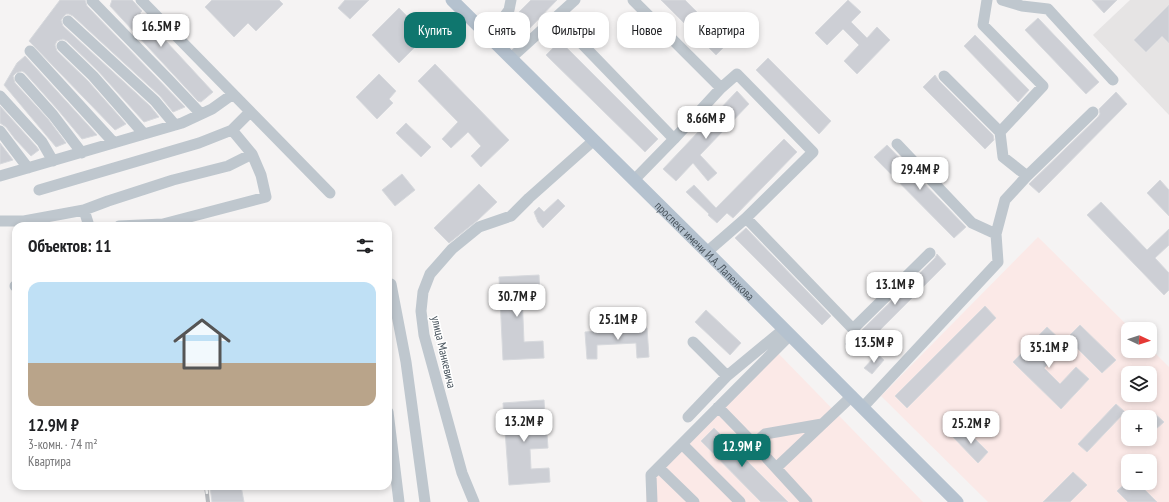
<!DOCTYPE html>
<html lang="ru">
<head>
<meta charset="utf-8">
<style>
  :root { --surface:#fff; --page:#f6f6f6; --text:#202124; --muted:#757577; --line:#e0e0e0; --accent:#0f766e }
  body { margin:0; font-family:"PT Sans Narrow",sans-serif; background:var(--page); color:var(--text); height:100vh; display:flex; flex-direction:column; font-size:15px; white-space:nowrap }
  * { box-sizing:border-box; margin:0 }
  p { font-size:13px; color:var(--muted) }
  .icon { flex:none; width:22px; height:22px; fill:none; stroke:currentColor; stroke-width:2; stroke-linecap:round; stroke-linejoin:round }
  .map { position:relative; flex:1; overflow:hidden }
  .drawer { position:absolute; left:12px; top:222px; width:380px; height:268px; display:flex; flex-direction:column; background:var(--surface); border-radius:12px; box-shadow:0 2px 6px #0003 }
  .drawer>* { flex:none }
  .guide { position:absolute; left:404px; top:12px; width:380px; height:36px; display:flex; gap:8px }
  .needle { width:26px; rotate:94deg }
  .controls { position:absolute; left:1121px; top:322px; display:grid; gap:8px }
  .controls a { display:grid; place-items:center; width:36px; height:36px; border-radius:8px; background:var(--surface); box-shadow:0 2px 6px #0003; font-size:20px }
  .price { position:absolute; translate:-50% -34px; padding:0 9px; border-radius:8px; background:#fff; color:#222; font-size:13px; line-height:26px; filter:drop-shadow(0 1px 2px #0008) }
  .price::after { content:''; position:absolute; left:50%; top:24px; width:12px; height:9px; margin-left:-6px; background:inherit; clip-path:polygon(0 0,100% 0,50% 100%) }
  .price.on { background:var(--accent); color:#fff }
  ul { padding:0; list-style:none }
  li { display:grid; align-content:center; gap:8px; height:212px; padding:0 16px }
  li+li { border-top:1px solid var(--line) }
  li span { display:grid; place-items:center; height:124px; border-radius:12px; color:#555 }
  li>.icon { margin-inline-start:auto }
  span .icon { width:72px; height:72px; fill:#fffc; stroke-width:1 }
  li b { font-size:17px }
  h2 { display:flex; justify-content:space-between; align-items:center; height:48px; padding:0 16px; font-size:17px }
  .pill { padding:0 14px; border-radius:12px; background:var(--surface); box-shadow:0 2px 6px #0003; font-size:14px; line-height:36px }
  .pill.on { background:var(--accent); color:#fff }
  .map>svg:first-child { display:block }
</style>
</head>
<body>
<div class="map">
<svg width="1169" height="502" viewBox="0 0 1169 502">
  <rect width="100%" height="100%" fill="#f5f3f3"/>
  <!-- education -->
  <path fill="#e6e4e4" d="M1130,0h39v115l-76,-80z"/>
  <!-- medical -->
  <path fill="#fbe9e7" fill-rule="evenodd" d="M1038,237l93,92h-3v22h22v-3l19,19v135h-181l-107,-106zM1128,373h22v22h-22zM1128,417h22v22h-22zM1128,461h22v22h-22z
    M776,351l147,151h-277v-28l12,-13z"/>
  <!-- building -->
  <path fill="#cdcfd5" stroke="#d7d9dd" d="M60,0h25l2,6 98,101 -12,5 -13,-16 -87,-80 -4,-2h-3l-5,6 2,6 87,80 9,11 -15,5 -46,-51 -31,-30 -4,-2 -6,2 -2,4 2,6 31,30 38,43 -11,6 -86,-89z
    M112,0h20l2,2 8,9 -2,2 73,79 -12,10 -3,-1 -88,-95z
    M212,0h67l4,4 -27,27 -8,-8 -14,14 -29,-30z
    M345,0h24l-19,19 -12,-11z
    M531,0h26l-28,29 -13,-14z
    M661,0h24l43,43 -12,12z
    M848,0l13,12 -10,10 16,16 10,-11 13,13 -33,34 -13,-13 15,-16 -16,-16 -16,16 -12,-12z
    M1092,0h25l-13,13z
    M1169,5v38l-7,-7 -16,16 -12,-12z
    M399,8l27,28 -27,27 -27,-28z
    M580,14l4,6 -8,6 -4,-5z
    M1038,18l61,64 -13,12 -61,-64z
    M975,35l54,55 -11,12 -54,-56z
    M560,41l98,98 -13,13 -99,-97z
    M25,56l72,79 -15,4 -24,-29 -33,-37 -3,-2 -6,2 -3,3 2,7 33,36 18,24 -10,4 -52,-62 13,-22z
    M768,58l63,63 -12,13 -63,-64z
    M435,64l74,76 -28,27 -10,-11 10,-10 -13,-14 -17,16 -9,-9 16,-17 -40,-41z
    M379,74l17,17 -7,8 4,4 -16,16 -21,-22z
    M935,75l4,6 54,54 1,5 -9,9 -62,-62z
    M737,91l12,13 -49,51 17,18 -9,8 -15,-18 -17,18 -13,-12z
    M1116,92l11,12 -88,89 -10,-9 69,-67 2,-3 -1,-5z
    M0,106l36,40 3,4 -8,6 -16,-17 -9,-12 -6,-4z
    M406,123l25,24 -10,10 -25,-24z
    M784,139l13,13 -64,66 -6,-5 -10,10 -9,-8 1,-1 -23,-22 8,-7 22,23z
    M0,143l13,17 -13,4z
    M887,145l79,82 -12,11 -80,-81z
    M402,174l13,16 -20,16 -13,-16z
    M1160,180l9,10v26l-22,-23z
    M479,184l18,18 -19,18 -29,23 -15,-15z
    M558,199l7,7 -22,22 -5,-6 -4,-10 5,-5 5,5z
    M1101,202l46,48 22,-21v16l-14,13 14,15v17l-5,5 -77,-80z
    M746,228l85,88 -9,9 -87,-87z
    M937,254l9,10 -90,90 -11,-10 8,-8 5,-2 77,-76z
    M539,275l1,18 -18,1 2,48 19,-1 1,17 -41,2 -4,-83z
    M985,306l11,12 -89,90 -12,-12z
    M706,310l35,33 -11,12 -35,-33z
    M1080,325l36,35 -14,13 -35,-35z
    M1047,327l19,18 -22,23 16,16 16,-17 13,12 -28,30 -48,-47z
    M647,328l2,29 -12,1 -1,-15 -39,2v14h-10l-2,-27z
    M877,354l7,6 -12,14 -8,-6z
    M544,400l1,15 -18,1 2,19 18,-1 1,14 -18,1 1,20 18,-1 1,14 -41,3 -6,-82z
    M1116,404l9,8 -38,40 -9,-8z
    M1154,413l10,9 -8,7 -6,-6v-6z
    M963,427l25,25 -10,11 -25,-26z
    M714,428l74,74h-27l-60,-61z
    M1073,472l14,13 -17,17h-27z
    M1126,483h12l19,19h-29l-11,-11z
    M210,486h31l3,16h-32z"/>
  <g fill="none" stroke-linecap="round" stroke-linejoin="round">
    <!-- minor -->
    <path stroke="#bfc7ce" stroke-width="11" d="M141,0l189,193
      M633,0l88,88
      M987,0l-4,25 60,61 -43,46
      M1002,0l20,6 26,3 65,71
      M92,1l76,78 33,35
      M556,17l118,122
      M68,21l87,80 20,24
      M489,37l20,-27 2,-10
      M62,46l31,30 51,58
      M30,51l84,92
      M511,58l64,-58
      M944,76l56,56 3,25 24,19
      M20,78l33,37 29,38
      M0,96l42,46 11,19
      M0,131l28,37
      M897,144l75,79 24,11
      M0,176l182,-53 30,-14 21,-15
      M634,180l40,-41 47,-51 16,-14 76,78 -67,66 -39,34
      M39,190l160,-47 33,-13 18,-18
      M746,218l107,111 77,-76
      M0,221h24l60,-11
      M89,226l-5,-16 24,-9 65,-21 55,-14 24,-12
      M119,226l44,-2 103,-27 -5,-22 -9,-21 -20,-24
      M391,284l15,78 19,140
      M15,286h1
      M693,342l34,34
      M718,407l36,37
      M863,407l135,-145 -2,-28 9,-34 22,-24 66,-64
      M388,412l11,90
      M688,417l39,-41 57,-47
      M682,444l58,58
      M659,468l35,34
      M776,468l76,-72
      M474,502l-12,-29 -38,-138 -3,-24 2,-19 7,-18 22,-25 27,-22 32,-11 18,-18 64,-57
      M652,502l-1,-27 139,-140
      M807,502l-53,-58 11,-10 57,-10"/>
    <!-- major -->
    <path stroke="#b5c2cf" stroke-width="13" id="s1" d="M452,0l255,252 250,250"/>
    <defs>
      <path id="rail" d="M206,486l2,16"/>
    </defs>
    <!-- rail casing -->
    <use href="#rail" stroke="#b5b8bc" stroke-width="4"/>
    <!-- rail -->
    <use href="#rail" stroke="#fff" stroke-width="2.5" stroke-dasharray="8" stroke-linecap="butt"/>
  </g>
  <g text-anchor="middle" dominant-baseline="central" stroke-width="3" stroke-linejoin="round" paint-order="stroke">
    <!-- street labels -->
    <g font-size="12" fill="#4b565f" stroke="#fff">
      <text stroke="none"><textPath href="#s1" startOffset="356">проспект имени И.А. Лапенкова</textPath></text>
      <text transform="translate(444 352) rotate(77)">улица Манкевича</text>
    </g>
  </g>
</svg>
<div class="controls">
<a><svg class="needle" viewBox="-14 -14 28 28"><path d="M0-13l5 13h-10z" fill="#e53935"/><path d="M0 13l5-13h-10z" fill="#757577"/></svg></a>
<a><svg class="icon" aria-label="layers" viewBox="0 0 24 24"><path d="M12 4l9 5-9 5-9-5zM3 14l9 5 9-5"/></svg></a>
<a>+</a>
<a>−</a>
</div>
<b class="price" style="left:161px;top:48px">16.5M ₽</b>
<b class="price" style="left:706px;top:140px">8.66M ₽</b>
<b class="price" style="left:920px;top:191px">29.4M ₽</b>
<b class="price" style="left:895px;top:306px">13.1M ₽</b>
<b class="price" style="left:517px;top:318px">30.7M ₽</b>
<b class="price" style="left:618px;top:341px">25.1M ₽</b>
<b class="price" style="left:874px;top:364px">13.5M ₽</b>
<b class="price" style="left:1049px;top:369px">35.1M ₽</b>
<b class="price" style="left:524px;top:443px">13.2M ₽</b>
<b class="price" style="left:971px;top:445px">25.2M ₽</b>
<b class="price on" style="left:742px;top:468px">12.9M ₽</b>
<div class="guide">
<a class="pill on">Купить</a>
<a class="pill">Снять</a>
<a class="pill">Фильтры</a>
<a class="pill">Новое</a>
<a class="pill">Квартира</a>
</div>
<section class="drawer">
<h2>Объектов: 11<svg class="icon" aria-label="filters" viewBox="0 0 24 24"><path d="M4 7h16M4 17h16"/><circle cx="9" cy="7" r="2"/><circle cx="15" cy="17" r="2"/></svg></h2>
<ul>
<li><span style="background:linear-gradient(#bfe0f5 65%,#b9a48a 0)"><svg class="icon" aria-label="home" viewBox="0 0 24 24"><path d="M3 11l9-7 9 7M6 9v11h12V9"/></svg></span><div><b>12.9M ₽</b><p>3-комн. · 74 m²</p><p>Квартира</p></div></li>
</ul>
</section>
</div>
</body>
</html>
